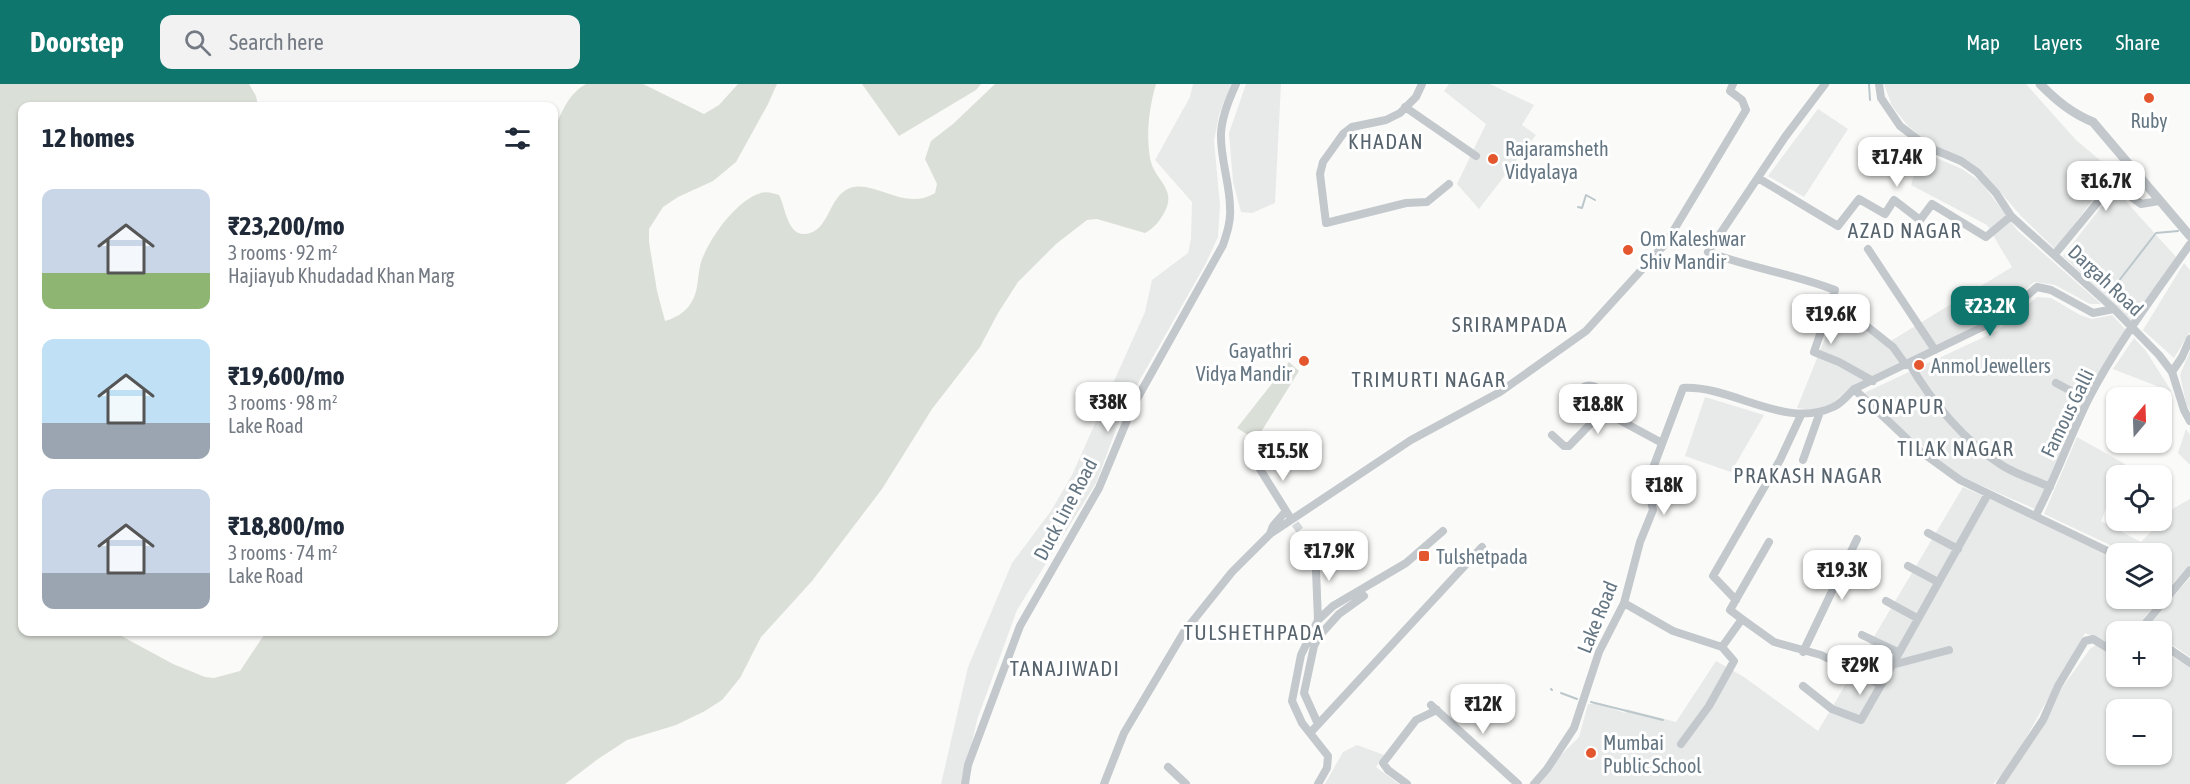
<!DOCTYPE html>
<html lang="en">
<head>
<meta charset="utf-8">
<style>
  :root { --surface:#fff; --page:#f2f2f3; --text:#1f2937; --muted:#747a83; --accent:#0f766e }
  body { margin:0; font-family:"Asap Condensed",sans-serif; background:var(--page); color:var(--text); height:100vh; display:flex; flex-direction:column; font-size:22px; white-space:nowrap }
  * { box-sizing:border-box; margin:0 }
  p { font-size:20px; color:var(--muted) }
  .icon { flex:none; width:33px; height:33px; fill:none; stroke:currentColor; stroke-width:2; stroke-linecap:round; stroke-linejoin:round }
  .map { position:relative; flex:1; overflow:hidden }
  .panel { position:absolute; left:18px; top:18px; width:540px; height:534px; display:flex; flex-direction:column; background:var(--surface); border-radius:12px; box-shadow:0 2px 4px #0004 }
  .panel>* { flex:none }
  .needle { width:39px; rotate:19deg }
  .controls { position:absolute; left:2106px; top:303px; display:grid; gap:12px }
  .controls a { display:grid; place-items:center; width:66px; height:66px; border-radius:12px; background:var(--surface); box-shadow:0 2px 4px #0004; font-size:30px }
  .price { position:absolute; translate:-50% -51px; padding:0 14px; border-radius:12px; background:#fff; color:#222; font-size:20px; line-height:39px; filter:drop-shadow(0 2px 3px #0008) }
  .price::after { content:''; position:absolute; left:50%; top:36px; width:18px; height:14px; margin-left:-9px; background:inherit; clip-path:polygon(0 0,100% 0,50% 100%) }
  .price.current { background:var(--accent); color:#fff }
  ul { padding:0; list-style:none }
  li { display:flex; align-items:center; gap:18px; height:150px; padding:0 24px }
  li span { display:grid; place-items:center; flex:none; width:168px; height:120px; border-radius:12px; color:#555 }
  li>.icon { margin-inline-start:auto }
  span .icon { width:72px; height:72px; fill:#fffc; stroke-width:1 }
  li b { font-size:26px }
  h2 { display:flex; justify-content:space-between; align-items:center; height:72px; padding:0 24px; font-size:26px }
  header { display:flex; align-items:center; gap:36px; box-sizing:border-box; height:84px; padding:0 30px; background:var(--accent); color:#fff }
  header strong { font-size:28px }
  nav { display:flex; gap:33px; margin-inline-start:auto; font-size:21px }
  .search { width:420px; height:54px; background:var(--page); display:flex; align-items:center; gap:15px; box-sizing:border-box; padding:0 21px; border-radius:12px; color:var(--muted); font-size:22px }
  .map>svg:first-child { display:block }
</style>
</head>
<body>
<header>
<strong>Doorstep</strong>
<div class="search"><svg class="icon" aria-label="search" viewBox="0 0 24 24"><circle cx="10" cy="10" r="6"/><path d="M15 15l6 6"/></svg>Search here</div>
<nav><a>Map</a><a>Layers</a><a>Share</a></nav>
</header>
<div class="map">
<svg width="2190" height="700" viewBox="0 0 2190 700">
  <rect width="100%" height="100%" fill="#fafaf8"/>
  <!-- built -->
  <path fill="#e8e9e9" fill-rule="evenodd" d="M1193,0h38l-12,31 -5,26 6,64 -2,32 -13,28 -81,143 -28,75 -79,127 -40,110 -14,64h-22l27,-117 44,-104 39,-52 21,-36 73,-163 7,-32 36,-27 3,-14 1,-37 -37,-42 35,-63z
    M1246,0h35l-6,119 -23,10 -11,-1 -8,-30 -4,-49z
    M1449,0h41l44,21 -12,20 14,10 -57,74 -22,-25 29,-60 -42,-33z
    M1884,0h142l50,56 38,32 -59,77 -34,-33 -37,-43 -23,-15 -33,-16 -20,-16 -16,-20z
    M1818,25l30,20 -44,68 -36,-21z
    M1921,67l41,18 19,13 36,48 84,74h-11l-35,-19 -21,-3 -38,34 -141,68 -22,19 -21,7 -15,-2 41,-102 51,36 123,-75 -25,-42 -76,-40z
    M2115,105l61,68 -44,64 -69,-65z
    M2184,179l6,7v62l-16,26 -31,-28z
    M2037,213l14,1 29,17 12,4 20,-4 15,16 -34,53 -58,125 -78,-34 -67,-56 -26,-26 133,-62z
    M2134,254l12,13 26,41 -59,-23z
    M2190,267v60l-4,-8 -6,-28z
    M1705,313l59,18 -33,57 -46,-16z
    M2186,345l4,6v30l-12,-12z
    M2077,353l48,27 -5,11 -4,1v8l-15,37 40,21 33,-34 16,-9v65l-18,20 -10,-7v-23l-35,-1 -83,-39z
    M1963,403l105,47 48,25v39l43,1 -25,32 -18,1v14l-31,-13 -75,133 -17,18h-455l9,-15 32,-32 9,-33h10l27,9 1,-4 50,13 40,-61 28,16 74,54z
    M2190,494v79l-28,-19v-6l-11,-1 -5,-3 13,-17z
    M2096,561l20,12v19h46v-26l28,18v116h-186l40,-59 17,-36 29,-40zM2116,626h46v44h-46z
    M1357,661l27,10 -8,12 23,17h-74l18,-32z"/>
  <!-- green -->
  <path fill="#dadfd7" d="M0,0h249l7,12 2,10h-236v526h92l59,32 32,13 9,1 26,-7 26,-39h288v-502c8,-18 14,-36 32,-46h57l61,30 15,-9 19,-21h39l-9,20 -32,58 -23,19 -35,16 -15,10 -14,22v13l8,49 8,30c9,-2 21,-9 26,-18 8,-12 6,-27 10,-41 8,-23 35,-62 60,-69 6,-2 12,0 18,2 7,13 8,41 27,39 24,-3 22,-38 44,-46 24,-9 55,24 85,5l2,-9 -12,-25 6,-18 22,-17 42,-40h161c-7,24 -10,49 -6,74 4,23 28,30 14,55 -5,9 -10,15 -19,20l-48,-14 -10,1 -31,24 -38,38 -20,31 -18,34 -48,62 -50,80 -70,92 -51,56 -21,41 -18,22 -17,11 -29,14 -49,15 -29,19 -33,25h-565z
    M862,0h119l-5,6 -77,46z
    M1289,278l10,9 -43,69 -19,-12z"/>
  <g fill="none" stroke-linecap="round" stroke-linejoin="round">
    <!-- stream -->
    <path stroke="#bbc7cb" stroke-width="2" d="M1869,0l1,16
      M1578,123l4,1 4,-13 9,5
      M2111,207l45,-58 22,-2
      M1551,605l1,1
      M1561,609l16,6
      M1591,618l72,18"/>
    <!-- minor-tunnel -->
    <path stroke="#d5d9db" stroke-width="8" stroke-dasharray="8 4" stroke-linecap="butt" d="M1288,430l22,30"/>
    <!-- minor -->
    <path stroke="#c3c8cc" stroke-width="8" d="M1422,0l-6,13 -16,16 -14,7 -34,7 -9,7 -20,28 -3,12 6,49 80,-20 21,-1 22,-18
      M1825,0l-40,53 -77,115c42,16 86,22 127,38l-21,62 25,10 34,19
      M1879,0l2,14 19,28 28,21 33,14 16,11 19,21 15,23 103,93 45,46 13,17 12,38 6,11
      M1405,23l71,49
      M1758,94l80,48 21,-27 26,15 9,-14 26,20 12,-16 54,33 25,-21
      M1868,165l67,101
      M2055,170l61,-74 1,6 24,18 18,-3
      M1858,235l35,28 13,18
      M1909,279c21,37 58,81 94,103 15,9 32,14 47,21
      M2172,288l10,-15 8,-18
      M2056,299l32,17
      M1854,305l66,62 40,29 156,75
      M1575,312c3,-3 7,-9 11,-10 7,-2 19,4 21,10 2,5 -2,10 -4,15
      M1552,351l12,11h5l34,-35 59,32
      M1803,376l17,-48
      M1258,382l30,48
      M2036,431c20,-38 34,-79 53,-117 28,-54 66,-104 101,-154
      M1928,449l30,16
      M1270,450l3,-8 13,-15
      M1310,460l6,26 2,50 -17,35 -9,46 10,22 26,33 -1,12 -9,16
      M1908,482l30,16
      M2162,499l10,7
      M1736,516l-23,-24 67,-116 21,-45
      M1886,517l31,17
      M1624,519l49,28 49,16 20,-28 32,23 47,13 60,30 107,-191
      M1742,535l-12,-9 39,-68
      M1318,536l15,-14 73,-43 37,-32
      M2138,548l52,-62
      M1862,551l36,17
      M2162,560l28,19
      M1803,568l54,-113
      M1892,581l57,-15
      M1803,602l29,23 29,11 20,-35
      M1431,621l87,79
      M1318,640l-14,-31 10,-47 5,-10 20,-22 25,-18
      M1311,648l171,-185
      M1681,660l28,-38 25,-45 -12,-14
      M1168,683l18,17
      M965,700l3,-19 52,-139 79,-138 34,-82 90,-161c4,-12 8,-24 7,-37 0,-25 -10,-49 -9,-75 1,-17 8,-34 15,-49
      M1104,700l20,-51 60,-101 48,-60 38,-38 141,-94 89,-48 86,-61 80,-88 80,-133 -4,-10 -12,-9 3,-7
      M1407,700l-19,-14 -5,-7 33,-43 21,-10
      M1534,700l13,-15 27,-41 25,-76 25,-49 16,-61 13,-32 -3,-14v-20l33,-88c49,-3 102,42 150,19 8,-3 15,-12 21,-18l147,-71 36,-31 14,3 42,23 21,-4
      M2000,700l43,-64 15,-34 27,-45 8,-2 23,14"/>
    <!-- tertiary -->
    <path stroke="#c3c8cc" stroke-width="9" d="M2040,0c16,16 31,29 53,38l97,114"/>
  </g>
  <!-- markers -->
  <g fill="#e4572e" stroke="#fff" stroke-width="2">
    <circle cx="2149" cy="14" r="6"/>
    <circle cx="1493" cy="75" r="6"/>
    <circle cx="1628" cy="166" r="6"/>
    <circle cx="1304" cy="277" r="6"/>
    <circle cx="1919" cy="281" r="6"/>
    <rect x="1418" y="466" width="12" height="12" rx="3"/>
    <circle cx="1591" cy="669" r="6"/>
  </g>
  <g text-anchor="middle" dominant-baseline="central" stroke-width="6" stroke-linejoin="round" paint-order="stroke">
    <!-- poi labels -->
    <g font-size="20" fill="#657683" stroke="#fff" text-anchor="start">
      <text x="2149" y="36" text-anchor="middle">Ruby</text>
      <text x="1505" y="64">Rajaramsheth<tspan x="1505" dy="23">Vidyalaya</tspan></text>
      <text x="1640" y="154">Om Kaleshwar<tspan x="1640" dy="23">Shiv Mandir</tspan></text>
      <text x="1292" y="266" text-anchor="end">Gayathri<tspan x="1292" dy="23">Vidya Mandir</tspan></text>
      <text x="1931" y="281">Anmol Jewellers</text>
      <text x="1436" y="472">Tulshetpada</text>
      <text x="1603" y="658">Mumbai<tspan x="1603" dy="23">Public School</tspan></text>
    </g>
    <!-- street labels -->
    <g font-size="20" fill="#657683" stroke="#fff">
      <text transform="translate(2106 196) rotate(43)">Dargah Road</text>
      <text transform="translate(2067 329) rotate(-64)">Famous Galli</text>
      <text transform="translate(1065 425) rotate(-62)">Duck Line Road</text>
      <text transform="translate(1597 533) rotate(-68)">Lake Road</text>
    </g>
    <!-- neighbourhood labels -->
    <g font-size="21" letter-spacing="1.5" fill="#57646e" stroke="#fff">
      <text x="1386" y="57">KHADAN</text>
      <text x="1905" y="146">AZAD NAGAR</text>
      <text x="1510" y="240">SRIRAMPADA</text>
      <text x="1429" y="295">TRIMURTI NAGAR</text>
      <text x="1901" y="322">SONAPUR</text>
      <text x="1956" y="364">TILAK NAGAR</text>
      <text x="1808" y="391">PRAKASH NAGAR</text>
      <text x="1254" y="548">TULSHETHPADA</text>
      <text x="1065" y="584">TANAJIWADI</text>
    </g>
  </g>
</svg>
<div class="controls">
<a><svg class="needle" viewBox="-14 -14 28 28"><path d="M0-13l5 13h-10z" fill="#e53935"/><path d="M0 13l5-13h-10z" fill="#747a83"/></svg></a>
<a><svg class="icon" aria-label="locate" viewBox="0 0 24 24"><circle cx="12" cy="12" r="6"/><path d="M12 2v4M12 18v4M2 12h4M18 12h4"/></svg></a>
<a><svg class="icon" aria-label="layers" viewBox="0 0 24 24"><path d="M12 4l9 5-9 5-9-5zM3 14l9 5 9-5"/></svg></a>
<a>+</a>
<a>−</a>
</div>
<b class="price" style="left:1897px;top:104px">₹17.4K</b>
<b class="price" style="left:2106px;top:128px">₹16.7K</b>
<b class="price current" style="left:1990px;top:253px">₹23.2K</b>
<b class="price" style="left:1831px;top:261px">₹19.6K</b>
<b class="price" style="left:1108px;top:349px">₹38K</b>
<b class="price" style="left:1598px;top:351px">₹18.8K</b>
<b class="price" style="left:1283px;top:398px">₹15.5K</b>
<b class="price" style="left:1664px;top:432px">₹18K</b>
<b class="price" style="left:1329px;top:498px">₹17.9K</b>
<b class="price" style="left:1842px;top:517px">₹19.3K</b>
<b class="price" style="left:1860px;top:612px">₹29K</b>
<b class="price" style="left:1483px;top:651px">₹12K</b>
<section class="panel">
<h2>12 homes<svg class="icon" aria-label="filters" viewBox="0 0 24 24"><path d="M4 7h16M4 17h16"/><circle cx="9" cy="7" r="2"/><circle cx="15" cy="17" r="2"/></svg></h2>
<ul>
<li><span style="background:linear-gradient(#c9d6e8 70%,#8fb573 0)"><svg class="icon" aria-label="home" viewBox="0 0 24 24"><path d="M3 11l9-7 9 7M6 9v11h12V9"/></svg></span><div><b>₹23,200/mo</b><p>3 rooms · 92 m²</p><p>Hajiayub Khudadad Khan Marg</p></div></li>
<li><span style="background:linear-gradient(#bfe0f5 70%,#9aa5b1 0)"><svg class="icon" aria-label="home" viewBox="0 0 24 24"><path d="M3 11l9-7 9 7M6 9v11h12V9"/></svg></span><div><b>₹19,600/mo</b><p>3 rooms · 98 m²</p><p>Lake Road</p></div></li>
<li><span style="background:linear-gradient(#c9d6e8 70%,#9aa5b1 0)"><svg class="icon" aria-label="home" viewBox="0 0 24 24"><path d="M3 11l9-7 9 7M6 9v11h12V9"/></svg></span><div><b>₹18,800/mo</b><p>3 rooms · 74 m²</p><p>Lake Road</p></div></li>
</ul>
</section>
</div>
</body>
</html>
